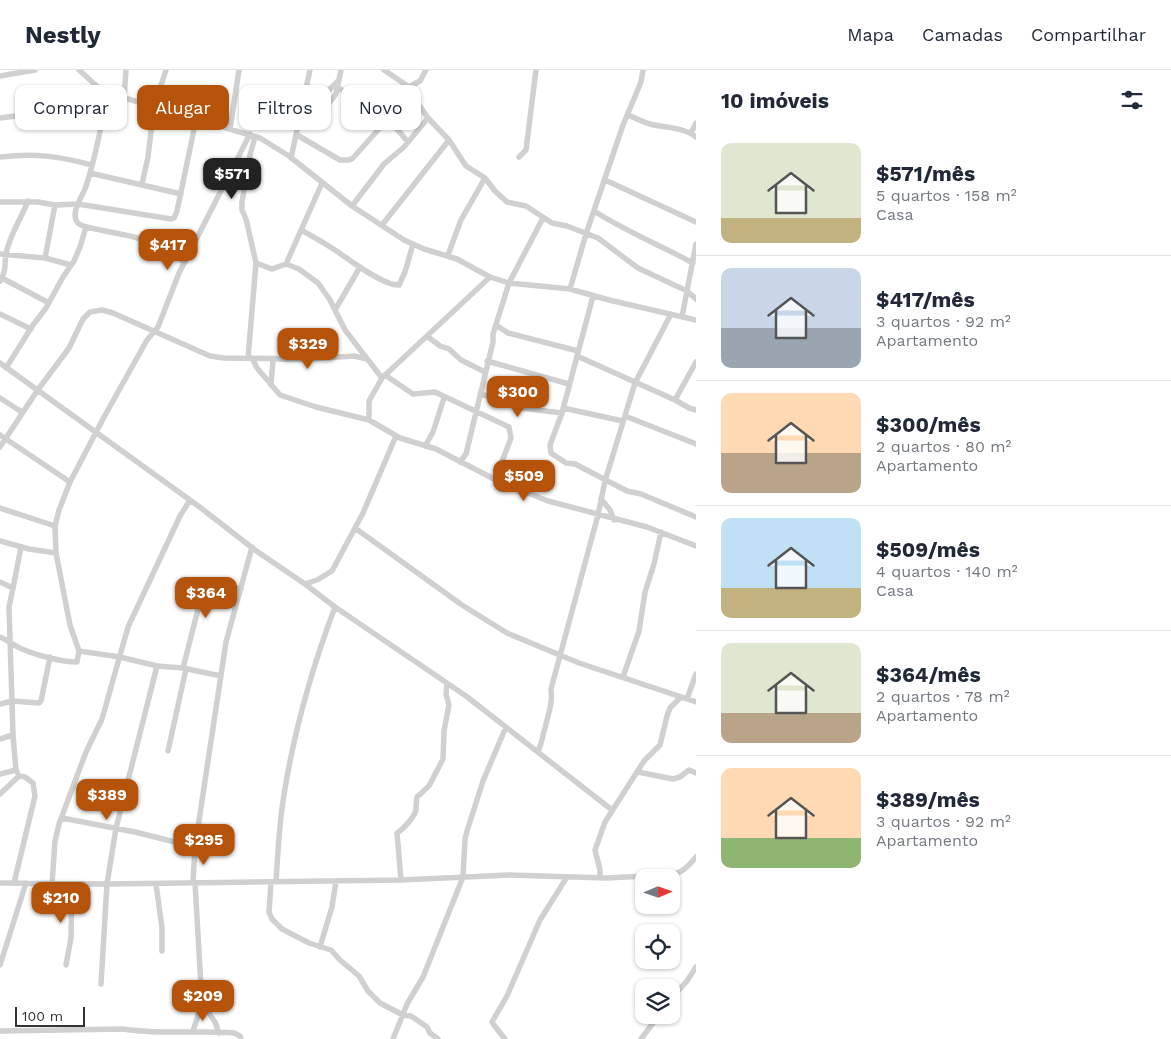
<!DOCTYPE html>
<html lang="pt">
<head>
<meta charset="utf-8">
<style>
  :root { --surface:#fff; --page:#f2f2f3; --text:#1f2937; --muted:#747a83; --line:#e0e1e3; --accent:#b45309 }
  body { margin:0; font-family:"Work Sans",sans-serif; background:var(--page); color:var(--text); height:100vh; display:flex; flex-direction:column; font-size:19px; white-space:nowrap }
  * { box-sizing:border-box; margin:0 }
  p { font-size:16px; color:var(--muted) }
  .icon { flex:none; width:28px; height:28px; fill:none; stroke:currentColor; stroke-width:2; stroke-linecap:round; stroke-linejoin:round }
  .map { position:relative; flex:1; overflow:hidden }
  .sheet { display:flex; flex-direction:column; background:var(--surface); width:475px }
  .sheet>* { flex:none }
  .hud { position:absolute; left:15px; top:15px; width:475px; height:45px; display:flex; gap:10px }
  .needle { width:32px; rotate:88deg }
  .controls { position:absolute; left:635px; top:799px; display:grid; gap:10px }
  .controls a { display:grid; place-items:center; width:45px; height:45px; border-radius:10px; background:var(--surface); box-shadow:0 1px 4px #0004; font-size:25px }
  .scale { position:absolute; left:15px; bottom:12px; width:70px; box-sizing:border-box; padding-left:5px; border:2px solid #333; border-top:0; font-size:14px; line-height:18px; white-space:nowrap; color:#333; -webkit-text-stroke:4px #fff; paint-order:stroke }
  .price { position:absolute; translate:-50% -42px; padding:0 11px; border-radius:10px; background:var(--accent); color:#fff; font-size:16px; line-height:32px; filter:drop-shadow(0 1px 2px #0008) }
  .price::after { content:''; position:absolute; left:50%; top:30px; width:15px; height:11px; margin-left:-8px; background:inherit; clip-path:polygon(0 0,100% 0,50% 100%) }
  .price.selected { background:#222; color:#fff }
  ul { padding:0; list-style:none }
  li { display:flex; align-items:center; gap:15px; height:125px; padding:0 25px }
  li+li { border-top:1px solid var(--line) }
  li span { display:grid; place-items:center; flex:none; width:140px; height:100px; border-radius:10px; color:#555 }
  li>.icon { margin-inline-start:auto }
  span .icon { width:60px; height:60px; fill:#fffc; stroke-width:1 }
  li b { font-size:21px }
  h2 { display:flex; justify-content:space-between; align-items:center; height:60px; padding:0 25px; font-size:21px }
  .tag { padding:0 18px; border-radius:10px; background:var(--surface); box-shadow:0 1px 4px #0004; font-size:18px; line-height:45px }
  .tag.selected { background:var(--accent); color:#fff }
  header { display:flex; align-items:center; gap:30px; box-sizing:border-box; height:70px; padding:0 25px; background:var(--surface); border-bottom:1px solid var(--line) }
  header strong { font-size:24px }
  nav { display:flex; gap:28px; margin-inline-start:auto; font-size:18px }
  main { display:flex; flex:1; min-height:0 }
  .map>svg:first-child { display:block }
</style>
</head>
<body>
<header>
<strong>Nestly</strong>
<nav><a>Mapa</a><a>Camadas</a><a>Compartilhar</a></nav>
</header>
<main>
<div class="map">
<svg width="696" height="969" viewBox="0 0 696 969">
  <rect width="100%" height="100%" fill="#fff"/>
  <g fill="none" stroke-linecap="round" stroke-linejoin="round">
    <!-- street -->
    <path stroke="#d0d0d0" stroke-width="5.5" d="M79,0l21,19 8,4 152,45 29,18 63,50 52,34 20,9 33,10 33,18 19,6 61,6 39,11 87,20
      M384,0l25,17 8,15 11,16 21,22 17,26 19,12 10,13 12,11 19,4 26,17 15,3 31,12 40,30 49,23 9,8
      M0,6l35,-6
      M409,17l11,-6 6,-11
      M338,18l22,11 19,17 11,5 18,21
      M108,23c-7,32 -12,65 -23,96 -4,9 -16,27 -6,35 4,4 45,10 55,13 19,5 35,14 51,25
      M124,28l2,-28
      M316,33l22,-22
      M302,36c9,-2 18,-1 27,-3l7,-9 5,-24
      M628,45c7,3 15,7 22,9 15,4 33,3 46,13
      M0,48c14,-2 29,-3 43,-7 6,-2 10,-7 17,-9 14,-3 31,-1 40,-13
      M230,59l9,-59
      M691,63l5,-10
      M297,65l43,25h8l4,-1 35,-39 28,-23
      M0,87c35,-4 58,-1 92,8
      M519,87l7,-7 10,-80
      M291,88l19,-88
      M90,103l91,21
      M605,110l91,42
      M142,114l6,-27 6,-50 12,-37
      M0,132h38l17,3 23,-1 93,15 3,-1 3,-7 19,-91
      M352,136l32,-42 20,-17 24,-29
      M594,141c31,20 66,34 99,52
      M382,155l67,-85
      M301,160c13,7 25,14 37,22 13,9 46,34 61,33l6,-13 8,-28
      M0,184l45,4 26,7
      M448,185l13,-35 24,-42
      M45,188l10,-53
      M256,193l16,6 14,-5 36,-81
      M286,194l13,5 19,14 12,17 15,30 37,48 108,-101
      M2,208l47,25
      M0,211c7,-12 4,-15 6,-27 3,-18 15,-35 22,-53
      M570,219l16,-55 37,-109 18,-43 2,-12
      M593,226l-31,117 -12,32 1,8 15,10 9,1 52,27 14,3 55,23
      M335,240l25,-43
      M0,244l31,15
      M682,247l14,-73
      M496,255l12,8 70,18
      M427,266l13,10 9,3 12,11 24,12
      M577,286l98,44 14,8 7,2
      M248,288l8,-95 -10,-44 -4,-9v-8l8,-47 5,-18
      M252,288l5,10 23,27 36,12 53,13 31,18 36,11 60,31 52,21 99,26 49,19
      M487,291l82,23
      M0,293l201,145 54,42 50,34 30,23 131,89 146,114
      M6,298l27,-43 13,-17 17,-31 11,-16 6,-14 6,-20
      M385,305l28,19 22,-2 74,35 2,11 -16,42
      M271,315l2,-26
      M480,324l32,9 9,5 41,5
      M0,328l22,14
      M675,330l21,-38
      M563,338l60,13
      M625,346l71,28
      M369,350v-19l13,-23
      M0,365l70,47
      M425,376l8,-14 11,-34
      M0,377l37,-56 32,-43 14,-29 7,-7 12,-2 11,3 97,43 14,2 84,1 46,-3 13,3
      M460,392l6,-8 27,-112v-8l16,-51 34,-65
      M601,429l9,11 4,10
      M0,438l55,18
      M355,458l107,77 45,28 72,30 117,39
      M0,471l29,8 27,4
      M0,512l13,6 -4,19 4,128 3,35
      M305,514l12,-4 15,-9 31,-58 33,-77
      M13,518l8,-41
      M0,567c8,3 14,9 22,12 14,6 39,13 55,13l2,-11 -9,-26 -14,-72 -1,-27 4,-16 11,-28 34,-65 43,-77 11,-13 21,-54 71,-139
      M79,581l41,6 37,9 26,2 38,8
      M183,598l22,-86 3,-2 33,9
      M623,607l16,-46 6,-39 9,-28 7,-32
      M687,629l9,-25
      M0,634l12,-3 27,2 2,-2 9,-44
      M0,669l13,-4
      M168,681l18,-82
      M538,681c4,-7 4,-14 7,-23 3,-14 8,-24 6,-39l47,-174 7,-34 30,-98 36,-69
      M638,702l35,7 7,-2 9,-7 7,3
      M0,704l16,-4 1,2
      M0,724l19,-18
      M62,748l73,14 60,15
      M600,807v-7l-5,-20 10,-28 39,-61 16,-16 7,-29 3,-8 11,-11
      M401,810l-4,-47c5,-3 17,-15 19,-23 0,-4 0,-8 1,-13l12,-11 14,-27 1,-28 5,-26 -3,-11 1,-11
      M271,812l-2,30 3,7 10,10 27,14 22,7 9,10 19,16 9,15 12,12 23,12 8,1 16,11 3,6 8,6
      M276,812c2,-29 3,-59 8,-87 10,-64 28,-127 51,-188
      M0,813l107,1 294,-4 108,-5 97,3 60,-3c14,0 21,-7 30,-18
      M14,813l21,-87 -2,-13 -8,-6 -6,-1
      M193,813l2,-36 31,-205 26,-95
      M52,814l3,-43 4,-17 27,-72 16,-33 26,-92 52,-111 10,-16
      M156,814l6,44v23
      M320,877l12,-40 4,-26
      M0,895l26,-82
      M66,895l5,-27 1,-54
      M101,914l6,-100 9,-56 41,-162
      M671,929l16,-18 9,-14
      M202,933l13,19 4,11
      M0,961l123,-2c36,6 74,1 111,4l6,3 1,3
      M193,961l9,-28 -7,-120
      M393,969l14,-35 16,-27 40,-100 2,-38 2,-8 16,-50 23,-54
      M505,969l-11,-14 -2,-3 15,-26 33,-76 27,-43
      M641,969l18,-24"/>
  </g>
</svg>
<div class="controls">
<a><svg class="needle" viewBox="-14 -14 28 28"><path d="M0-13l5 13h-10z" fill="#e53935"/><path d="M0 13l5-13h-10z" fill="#747a83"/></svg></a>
<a><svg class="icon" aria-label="locate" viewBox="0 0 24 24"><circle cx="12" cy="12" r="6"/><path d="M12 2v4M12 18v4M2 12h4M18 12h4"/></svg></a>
<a><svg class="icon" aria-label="layers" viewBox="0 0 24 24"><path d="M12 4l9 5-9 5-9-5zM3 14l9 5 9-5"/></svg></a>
</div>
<div class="scale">100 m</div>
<b class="price selected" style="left:232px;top:130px">$571</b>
<b class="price" style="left:168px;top:201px">$417</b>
<b class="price" style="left:308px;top:300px">$329</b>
<b class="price" style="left:518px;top:348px">$300</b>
<b class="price" style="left:524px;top:432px">$509</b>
<b class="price" style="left:206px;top:549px">$364</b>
<b class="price" style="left:107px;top:751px">$389</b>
<b class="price" style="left:204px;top:796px">$295</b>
<b class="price" style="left:61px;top:854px">$210</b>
<b class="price" style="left:203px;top:952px">$209</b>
<div class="hud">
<a class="tag">Comprar</a>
<a class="tag selected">Alugar</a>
<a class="tag">Filtros</a>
<a class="tag">Novo</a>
</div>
</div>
<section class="sheet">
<h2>10 imóveis<svg class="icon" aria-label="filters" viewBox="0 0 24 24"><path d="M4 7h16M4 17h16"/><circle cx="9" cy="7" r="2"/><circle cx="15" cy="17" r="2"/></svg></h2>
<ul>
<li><span style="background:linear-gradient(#dfe7d0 75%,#c2b280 0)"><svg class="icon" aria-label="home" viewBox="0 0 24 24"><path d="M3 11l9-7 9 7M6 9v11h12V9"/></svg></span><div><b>$571/mês</b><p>5 quartos · 158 m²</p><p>Casa</p></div></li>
<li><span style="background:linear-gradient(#c9d6e8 60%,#9aa5b1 0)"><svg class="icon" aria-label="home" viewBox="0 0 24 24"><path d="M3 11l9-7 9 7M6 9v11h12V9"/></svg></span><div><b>$417/mês</b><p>3 quartos · 92 m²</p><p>Apartamento</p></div></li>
<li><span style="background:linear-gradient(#ffd9b3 60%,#b9a48a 0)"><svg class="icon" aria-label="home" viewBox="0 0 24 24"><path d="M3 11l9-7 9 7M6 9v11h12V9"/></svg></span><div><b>$300/mês</b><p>2 quartos · 80 m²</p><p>Apartamento</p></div></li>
<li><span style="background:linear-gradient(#bfe0f5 70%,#c2b280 0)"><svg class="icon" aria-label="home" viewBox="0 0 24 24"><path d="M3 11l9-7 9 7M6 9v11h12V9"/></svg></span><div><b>$509/mês</b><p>4 quartos · 140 m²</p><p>Casa</p></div></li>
<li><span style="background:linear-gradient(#dfe7d0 70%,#b9a48a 0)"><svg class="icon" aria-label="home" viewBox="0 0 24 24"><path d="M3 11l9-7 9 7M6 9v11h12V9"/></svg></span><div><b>$364/mês</b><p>2 quartos · 78 m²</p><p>Apartamento</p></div></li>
<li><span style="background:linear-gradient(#ffd9b3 70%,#8fb573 0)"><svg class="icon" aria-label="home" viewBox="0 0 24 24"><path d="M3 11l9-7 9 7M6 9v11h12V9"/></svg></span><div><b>$389/mês</b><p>3 quartos · 92 m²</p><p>Apartamento</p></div></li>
</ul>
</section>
</main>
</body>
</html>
